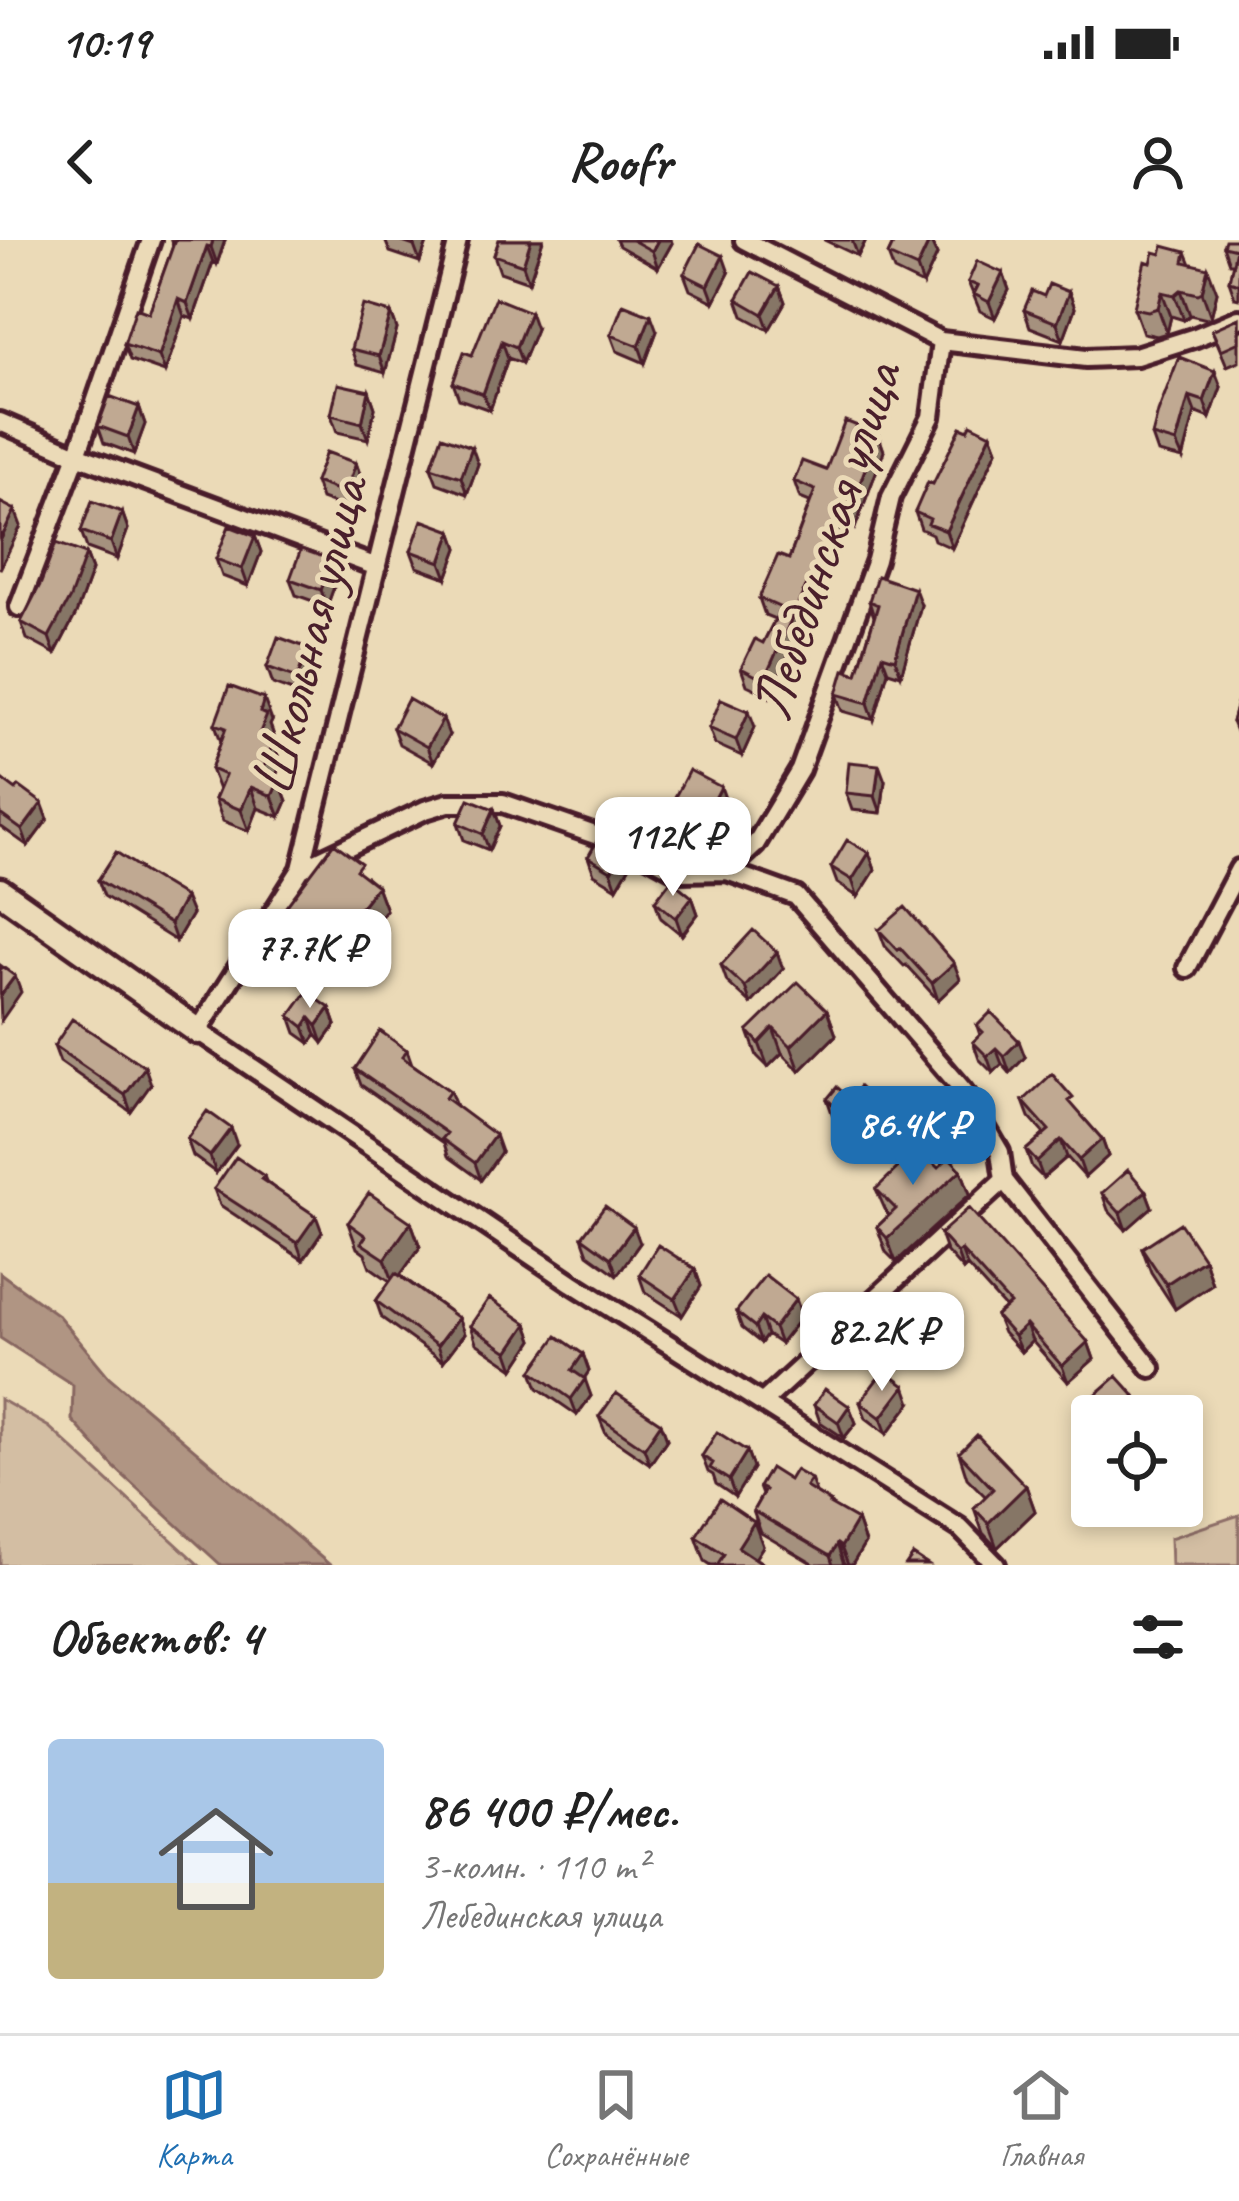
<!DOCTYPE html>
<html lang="ru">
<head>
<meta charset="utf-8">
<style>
  :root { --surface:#fff; --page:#f6f6f6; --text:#222; --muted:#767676; --line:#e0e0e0; --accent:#1f6fb2 }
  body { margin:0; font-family:Caveat,sans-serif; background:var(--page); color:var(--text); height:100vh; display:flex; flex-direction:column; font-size:45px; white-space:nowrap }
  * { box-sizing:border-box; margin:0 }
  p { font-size:39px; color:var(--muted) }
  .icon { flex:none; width:66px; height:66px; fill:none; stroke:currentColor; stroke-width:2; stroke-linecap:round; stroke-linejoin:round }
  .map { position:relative; height:1325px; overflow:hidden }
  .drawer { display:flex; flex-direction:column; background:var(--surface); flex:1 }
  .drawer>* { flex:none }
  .fabs { position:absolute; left:1071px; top:1155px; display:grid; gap:24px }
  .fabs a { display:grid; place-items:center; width:132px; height:132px; border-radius:12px; background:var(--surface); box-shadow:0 6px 18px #0003; font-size:60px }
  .price { position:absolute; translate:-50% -102px; padding:0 27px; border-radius:24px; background:#fff; color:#222; font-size:39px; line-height:78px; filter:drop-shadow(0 3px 6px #0008) }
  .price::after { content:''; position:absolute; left:50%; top:72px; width:36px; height:27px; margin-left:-18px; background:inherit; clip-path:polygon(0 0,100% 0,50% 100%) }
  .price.on { background:var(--accent); color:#fff }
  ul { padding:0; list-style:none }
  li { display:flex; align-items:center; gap:36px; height:300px; padding:0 48px }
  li+li { border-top:3px solid var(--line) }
  li span { display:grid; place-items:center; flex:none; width:336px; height:240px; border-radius:12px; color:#555 }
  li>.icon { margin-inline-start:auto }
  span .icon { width:144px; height:144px; fill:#fffc; stroke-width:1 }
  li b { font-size:51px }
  h2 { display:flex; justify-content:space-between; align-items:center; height:144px; padding:0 48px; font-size:51px }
  .status { display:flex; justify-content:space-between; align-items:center; height:84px; padding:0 60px; background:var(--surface); direction:ltr }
  .status svg { height:33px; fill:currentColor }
  header { display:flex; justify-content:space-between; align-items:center; height:156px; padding:0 48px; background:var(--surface); font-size:54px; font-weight:600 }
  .tabs { display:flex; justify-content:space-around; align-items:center; height:168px; border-top:3px solid var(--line); background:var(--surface); font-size:33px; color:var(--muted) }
  .tabs a { display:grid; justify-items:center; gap:6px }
  .tabs .on { color:var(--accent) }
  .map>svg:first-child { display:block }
</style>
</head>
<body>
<div class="status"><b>10:19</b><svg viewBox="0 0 49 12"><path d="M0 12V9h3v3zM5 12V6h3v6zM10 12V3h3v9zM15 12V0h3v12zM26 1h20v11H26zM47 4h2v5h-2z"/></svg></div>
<header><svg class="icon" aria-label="back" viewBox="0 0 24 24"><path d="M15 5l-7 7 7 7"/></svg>Roofr<svg class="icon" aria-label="person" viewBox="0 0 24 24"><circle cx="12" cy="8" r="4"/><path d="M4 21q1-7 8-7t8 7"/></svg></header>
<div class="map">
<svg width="1239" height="1325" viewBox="0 0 1239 1325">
  <rect width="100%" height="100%" fill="#ebdab7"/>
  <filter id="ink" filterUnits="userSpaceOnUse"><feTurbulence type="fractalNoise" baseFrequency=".00833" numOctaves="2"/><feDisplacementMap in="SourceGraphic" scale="24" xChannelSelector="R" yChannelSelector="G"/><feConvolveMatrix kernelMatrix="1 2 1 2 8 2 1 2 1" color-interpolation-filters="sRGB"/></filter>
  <g filter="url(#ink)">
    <!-- green -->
    <path fill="#d3bea3" stroke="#8e6e67" stroke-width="3" d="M0,1159l49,28 150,138h-199z
      M1239,1275v50h-68l-1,-27z"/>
    <!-- water -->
    <path fill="#b09583" stroke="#876660" stroke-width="3" d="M0,1033l58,42 51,62 221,188h-109l-107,-98 -42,-47 1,-35 -73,-47z"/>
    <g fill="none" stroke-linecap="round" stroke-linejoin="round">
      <defs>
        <path id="street" d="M458,0l-157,629 -103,162 374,252 388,245 36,37
          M744,0l197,101 145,17 50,-2 60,-19 43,-18
          M941,101l-10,76 -40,80 -15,63 -76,210 -45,75 -28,26 69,25 168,195 36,61 4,28 147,188
          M0,182l77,33 300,112
          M19,367l58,-152 74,-215
          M301,629l124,-59 23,-7h55l138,48 38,21 48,-1
          M1187,728l52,-99
          M762,1163l242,-223"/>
        <path id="secondary" d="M0,651l198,140"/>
      </defs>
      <!-- street casing -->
      <use href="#street" stroke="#4a1f2b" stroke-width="26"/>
      <!-- secondary casing -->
      <use href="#secondary" stroke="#4a1f2b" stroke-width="33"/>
      <!-- street -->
      <use href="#street" stroke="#ebdab7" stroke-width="16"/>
      <!-- secondary -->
      <use href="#secondary" stroke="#ebdab7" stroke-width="24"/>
    </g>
    <!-- wall -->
    <path fill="#a5917e" stroke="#4a1f2b" stroke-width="3" d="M171,0h54l-8,24 -4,-2 -20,57 -9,-3 -19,56 -35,-12 -6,-16 25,-31 24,-67z
      M385,0h43l-8,22 -30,-10z
      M499,0h44l-14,42 -29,-10 -6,-17z
      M616,0h55l1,3 -14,25 -39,-22z
      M824,0h42l-8,16z
      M895,0h36l6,15 -14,30 -29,-14 -6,-16z
      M1239,0v59l-4,-1 -6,-17 4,-18h-4l-6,-17z
      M1186,12l5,12 26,28 -6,25 -4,2 -17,-4 -6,5 -13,-4 -4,17 -10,3 -14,-3 -9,-25 17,-45 10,-9z
      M729,33l-15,29 -24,-12 -6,-16z
      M1003,33l6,17 -14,28 -15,-7 -12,-29z
      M779,46l6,16 -16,28 -26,-14 -6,-17z
      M1069,52l6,16 -12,32 -33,-13 -6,-17 20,-14z
      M391,73l6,16 -12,44 -28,-8 -6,-16z
      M1239,78v43l-12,5 -15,-36z
      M536,89l-14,34 -14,-5 -18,52 -31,-11 -6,-16 19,-28z
      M657,91l-12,32 -28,-12 -6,-16z
      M1179,117l42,30 -11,31 -15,-6 -12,47 -25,-6 -6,-17z
      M369,151l6,17 -7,31 -31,-7 -6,-17z
      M139,167l6,17 -11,30 -30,-11 -6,-17z
      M968,190l23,4 6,16 -45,98 -18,-8 -2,-6 -11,-5 -6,-17z
      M878,194l6,17 -29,77 -9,-3 -29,77 -4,-2 -43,96 -23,-11 -6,-17 22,-25 12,-24 -10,-4 -6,-17 30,-39 21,-57 -10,-4 -6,-17 32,-11z
      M356,223l6,17 -11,30 -30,-11 -6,-17z
      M478,224l-11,30 -30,-11 -6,-16z
      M122,272l6,17 -11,30 -30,-11 -6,-17z
      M452,291l6,17 -11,30 -30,-11 -6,-16z
      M255,296l6,16 -13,34 -26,-10 -6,-17z
      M86,314l6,16 -16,44 -21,40 -28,-15 -6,-17z
      M332,320l6,16 -11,30 -31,-11 -6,-16z
      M869,361l52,4 -20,70 -13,-4 -14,49 -31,-9 -6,-17 20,-20 17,-57z
      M308,408l6,16 -11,31 -30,-11 -6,-17z
      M1239,456v43l-7,-17z
      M272,481l-2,4 4,11 -2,6 9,21 -6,15 4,2 8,21 -7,16 -22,-9 -9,23 -26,-10 -8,-22 4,-9 -8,-21 10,-27 -6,-18z
      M755,487l-13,29 -27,-12 -6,-16z
      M393,488l56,7 -16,28 -34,-19z
      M0,538l48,41 -20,27 -28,-20z
      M885,541l-4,32 -29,-3 -6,-17z
      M727,564l-22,42 -32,-17 -6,-17z
      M494,569l6,17 -11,24 -25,-10 -6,-17z
      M869,613l6,17 -17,27 -21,-14 -6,-16z
      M588,617l43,7 -14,24 -23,-14z
      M140,628l2,3 50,43 -16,27 -72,-45 -6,-16z
      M366,637l11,9 9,24 -48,62 -47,-36 -9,-24z
      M692,657l6,17 -16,21 -21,-17 -6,-17z
      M879,690l81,49 -22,21 -32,-35 -2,1 -19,-20z
      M721,725l62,4 -32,35 -24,-22z
      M330,768l6,17 -13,18 -7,-8 -6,8 -14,-10 -6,-17z
      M827,770l9,25 -36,36 -18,-18 -14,14 -11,-11 -9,-25z
      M977,786l48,31 -15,16 -8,-9 -9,9 -14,-14 -6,-17 7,-7z
      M54,806l97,38 -20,28 -71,-50z
      M407,810l5,14 38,27 6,15 45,46 -20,28 -33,-24 -4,-13 -83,-58 -6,-16z
      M849,858l45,32 -20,23 -41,-37 -6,-17z
      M1023,861l55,11 24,27 6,17 -23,21 -18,-20 -24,21 -11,-11 -6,-17 18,-16 -15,-17z
      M187,899l50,6 -21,28 -23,-17z
      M938,928l23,2 9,24 -74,68 -10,-10 -9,-25 11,-11 -12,-27z
      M264,936l2,5 56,51 -19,28 -83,-55 -6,-16z
      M1146,951l6,16 -26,23 -18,-20 -6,-17z
      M411,982l9,25 -20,28 58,43 6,16 -21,28 -61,-44 -6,-17 14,-20 -20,-14 -5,-13 -8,-6 -9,-25z
      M940,994l148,108 6,17 -26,23 -36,-41 -11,11 -18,-19 -7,-17 9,-8 -38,-42 -4,4 -17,-19z
      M582,997l58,6 -23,32 -29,-21z
      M1142,1008l62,11 8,25 -37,25 -24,-37z
      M695,1029l6,17 -19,30 -37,-24 -6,-17z
      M736,1072l66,4 -22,28 -13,-9 -6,8 -19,-15z
      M527,1084l6,16 -19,29 -38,-26 -6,-17z
      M583,1114l6,17 -5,8 7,17 -14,19 -39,-27 -6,-17z
      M1135,1156l6,16 -4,4h-39l-6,-18z
      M860,1162l51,1 -24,31 -21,-16z
      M814,1165l35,1 7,17 -12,15 -24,-16z
      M599,1177l62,6 6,16 -17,25 -44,-30z
      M1092,1210v35l-7,-7 -6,-17z
      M747,1211l6,17 -18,29 -19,-13 -3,-9 -5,-3 -6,-16z
      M959,1213l67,33 9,25 -38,37 -14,-15 -9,-25 12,-11 -19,-19z
      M811,1239l5,14 14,9 2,4 25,14 8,23 -13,22h-37l-54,-32 -8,-22 9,-16 -3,-8 30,-7z
      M754,1282l9,24 -8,12 10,7h-54l-6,-4 -9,-25z"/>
    <!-- shaded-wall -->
    <path fill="#867666" stroke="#4a1f2b" stroke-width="3" d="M213,0h12l-8,24 -6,-17z
      M416,0h12l-8,22 -6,-16z
      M531,0h12l-14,42 -6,-17z
      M658,0h13l1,3 -14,25 -6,-17z
      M852,0h14l-8,16z
      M930,0l7,15 -14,30 -6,-17z
      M207,6l6,16 -20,57 -6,-16z
      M723,16l6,17 -15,29 -6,-16z
      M1208,28l9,24 -6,25 -9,-25z
      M1003,33l6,17 -14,28 -6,-16z
      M779,46l6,16 -16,28 -6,-16z
      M1181,50l9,25 -6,5 -9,-25z
      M1069,52l6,16 -12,32 -6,-17z
      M1162,52l9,24 -4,17 -9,-25z
      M178,59l6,17 -19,56 -6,-16z
      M530,72l6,17 -14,34 -6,-16z
      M391,73l6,16 -12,44 -6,-17z
      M651,75l6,16 -12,32 -6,-17z
      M502,101l6,17 -18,52 -7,-16z
      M1215,131l6,16 -11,31 -6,-17z
      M369,151l6,17 -7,31 -6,-16z
      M1189,156l6,16 -12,47 -7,-16z
      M139,167l6,17 -11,30 -6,-17z
      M878,194l6,17 -29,77 -6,-16z
      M991,194l6,16 -45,98 -6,-17z
      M472,207l6,17 -11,30 -6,-17z
      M356,223l6,17 -11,30 -6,-17z
      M840,268l6,17 -29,77 -6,-17z
      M15,270l6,16 -21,43v-28z
      M122,272l6,17 -11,30 -6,-17z
      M452,291l6,17 -11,30 -6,-16z
      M255,296l6,16 -13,34 -6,-17z
      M86,314l6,16 -16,44 -21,40 -6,-17z
      M332,320l6,16 -11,30 -6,-16z
      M807,344l6,16 -43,96 -6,-16z
      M915,349l6,16 -20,70 -6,-16z
      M308,408l6,16 -11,31 -6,-17z
      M882,415l6,16 -14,49 -6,-17z
      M264,459l8,22 -2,4 4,11 -8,22 -8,-21 2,-25z
      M749,471l6,16 -13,29 -6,-16z
      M443,479l6,16 -16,28 -6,-16z
      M273,502l8,21 -12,31 -7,-21z
      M879,525l6,16 -4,32 -6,-17z
      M279,540l8,21 -7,16 -8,-21z
      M251,547l7,21 -9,23 -8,-21z
      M721,547l6,17 -22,42 -6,-17z
      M42,563l6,16 -20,27 -6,-16z
      M494,569l6,17 -11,24 -6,-16z
      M625,608l6,16 -14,24 -6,-17z
      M869,613l6,17 -17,27 -6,-17z
      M377,646l9,24 -48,62 -9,-25z
      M185,657l7,17 -16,27 -6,-17z
      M692,657l6,17 -16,21 -6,-17z
      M777,712l6,17 -32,35 -6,-17z
      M954,723l6,16 -22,21 -6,-17z
      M15,736l6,16 -20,29 -1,-25z
      M330,768l6,17 -13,18 -6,-17z
      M827,770l9,25 -36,36 -9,-25z
      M310,778l6,17 -6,8 -6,-16z
      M773,788l9,25 -14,14 -9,-24z
      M1019,801l6,16 -15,16 -6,-17z
      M996,808l6,16 -9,9 -6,-17z
      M145,827l6,17 -20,28 -6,-17z
      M888,874l6,16 -20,23 -6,-16z
      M231,888l6,17 -21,28 -6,-17z
      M495,895l6,17 -20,28 -6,-17z
      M1102,899l6,17 -23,21 -6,-17z
      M1061,900l6,17 -24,21 -6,-16z
      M961,930l9,24 -74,68 -9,-24z
      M1146,951l6,16 -26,23 -6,-17z
      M316,976l6,16 -19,28 -6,-17z
      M411,982l9,25 -26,37 -9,-25z
      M634,987l6,16 -23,32 -6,-17z
      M961,1010l6,16 -4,4 -6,-17z
      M1204,1019l8,25 -37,25 -9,-25z
      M695,1029l6,17 -19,30 -7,-17z
      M796,1059l6,17 -22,28 -6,-16z
      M458,1078l6,16 -21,28 -6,-16z
      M761,1078l6,17 -6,8 -6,-16z
      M527,1084l6,16 -19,29 -6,-17z
      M1026,1085l6,16 -11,11 -7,-16z
      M1088,1102l6,17 -26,23 -6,-16z
      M583,1114l6,17 -11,16 -6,-17z
      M585,1139l6,17 -14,19 -6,-16z
      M905,1146l6,17 -24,31 -6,-16z
      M1135,1156l6,16 -4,4h-24z
      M849,1166l7,17 -12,15 -6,-16z
      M661,1183l6,16 -17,25 -6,-16z
      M747,1211l6,17 -18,29 -6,-17z
      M1026,1246l9,25 -38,37 -9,-25z
      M857,1280l8,23 -13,22h-4l-7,-18z
      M754,1282l9,24 -12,19 -13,-18z
      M837,1304l7,21h-11l-3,-9z"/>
    <!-- building -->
    <path fill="#c0a992" stroke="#4a1f2b" stroke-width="3" d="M175,0h38l-2,7 -4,-1 -20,57 -9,-4 -19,57 -35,-12 12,-36 13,5z
      M397,0h19l-2,6z
      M499,0h32l-8,25 -29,-10z
      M632,0h26l-6,11z
      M895,0h35l-13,28 -29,-13z
      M1225,0h14v44l-10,-3 7,-32 -13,-3z
      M699,4l24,12 -15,30 -24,-12z
      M1163,6l23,6 -2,10 24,6 -6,24 -4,2 -17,-4 -6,5 -13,-3 -4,16 -10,3 -14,-3 11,-47 6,2 3,-11 7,2z
      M977,21l26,12 -14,29 -15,-8 4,-8 -10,-4z
      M752,32l27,14 -16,28 -26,-15z
      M1049,44l20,8 -12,31 -33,-13 8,-19 12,5z
      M495,58l35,14 -14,35 -14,-6 -19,53 -30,-11 11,-31 8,3z
      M623,64l28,11 -12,31 -28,-11z
      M363,65l28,8 -12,43 -28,-7z
      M1239,78v24l-18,8 -9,-20z
      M1179,117l36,14 -11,30 -15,-5 -13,47 -24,-7 6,-24z
      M338,144l31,7 -7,32 -31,-8z
      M109,156l30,11 -11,30 -30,-11z
      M845,181l33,13 -29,78 -9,-4 -29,77 -4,-1 -43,96 -23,-12 14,-29 8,4 18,-35 -22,-10 19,-43 11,4 26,-69 -21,-9 8,-20 24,9z
      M971,184l20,10 -45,97 -18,-7 2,-5 -15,-7 13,-30 5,2 28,-57 7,3z
      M442,196l30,11 -11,30 -30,-10z
      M326,212l30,11 -11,30 -30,-11z
      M92,261l30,11 -11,30 -30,-11z
      M0,262l15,8 -15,31z
      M422,280l30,11 -11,31 -30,-11z
      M229,286l26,10 -13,33 -26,-10z
      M56,303l30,11 -16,44 -21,39 -28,-15 20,-39z
      M301,309l31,11 -11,30 -31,-11z
      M877,336l38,13 -20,70 -13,-4 -14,48 -31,-9 7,-24 13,4 21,-69 -9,-4z
      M278,397l30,11 -11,30 -30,-11z
      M229,446l35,13 -4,13 7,3 -9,22 15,5 -11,31 17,7 -7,16 -21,-9 -10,23 -26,-11 10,-24 -14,-6 15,-41 -11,-4z
      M1239,456v28l-7,-2z
      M408,459l35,20 -16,28 -34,-19z
      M721,459l28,12 -13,29 -27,-12z
      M849,522l30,3 -4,31 -29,-3z
      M689,530l32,17 -22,42 -32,-17z
      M0,538l16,12 3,-4 23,17 -20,27 -22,-16z
      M469,559l25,10 -11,25 -25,-11z
      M600,596l25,12 -14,23 -23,-14z
      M847,600l22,13 -17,27 -21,-13z
      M334,603l27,20 -5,7 21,16 -48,61 -47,-35z
      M116,612l24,16 -1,1 46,28 -15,27 -72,-44z
      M671,640l21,17 -16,21 -21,-17z
      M905,667l49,56 -22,20 -32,-35 -2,2 -19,-20z
      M753,690l24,22 -32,35 -24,-22z
      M0,725l15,11 -15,20z
      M798,742l29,28 -36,36 -18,-18 -14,15 -11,-12z
      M307,752l23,16 -13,18 -7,-8 -6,9 -14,-11z
      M991,772l28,29 -15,15 -8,-8 -9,8 -14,-14 10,-10 -6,-6z
      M72,779l73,48 -20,28 -71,-49z
      M380,791l27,19 -5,7 48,34 -5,7 50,37 -20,28 -33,-24 5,-6 -92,-64z
      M1052,834l21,24 -4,3 33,38 -23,21 -18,-20 -24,22 -11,-12 23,-20 -26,-29z
      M837,847l12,11 10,-11 29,27 -20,23 -41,-38z
      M207,871l24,17 -21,28 -23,-17z
      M918,908l20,20 11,-11 12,13 -74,68 -10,-11 19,-18 -20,-20z
      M236,917l28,19 -3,3 55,37 -19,27 -83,-54z
      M1128,930l18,21 -26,22 -18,-20z
      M369,953l42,29 -26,37 -24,-16 5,-7 -18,-13z
      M605,966l29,21 -23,31 -29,-21z
      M969,968l119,134 -26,24 -36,-41 -12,11 -18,-20 14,-12 -49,-54 -4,3 -17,-19z
      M1180,983l24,36 -38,25 -24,-36z
      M658,1005l37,24 -20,30 -36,-24z
      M396,1033l62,45 -21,28 -61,-45z
      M765,1035l31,24 -22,29 -13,-10 -6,9 -19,-15z
      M489,1058l38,26 -19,28 -38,-26z
      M557,1096l26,18 -11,16 13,9 -14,20 -39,-28z
      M884,1130l21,16 -24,32 -21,-16z
      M1117,1136l18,20 -22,20h-6l-15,-18z
      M825,1149l24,17 -11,16 -24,-17z
      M616,1153l45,30 -17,25 -45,-31z
      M717,1192l30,19 -18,29 -19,-12 3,-5 -11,-7z
      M977,1195l49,51 -38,37 -14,-15 19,-19 -34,-36z
      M1092,1210v25l-13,-14z
      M770,1228l19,12 6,-10 16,9 -5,8 24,15 -1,2 28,16 -16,27 -4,-3 -7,12 -77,-45 12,-21 -6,-3z
      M720,1259l34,23 -16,25 27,18h-48l7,-11 -28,-18z
      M913,1315l15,10h-22z"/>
  </g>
  <g text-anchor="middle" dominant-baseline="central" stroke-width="10" stroke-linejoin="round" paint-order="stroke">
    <!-- street labels -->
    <g font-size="60" fill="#4a1f2b" stroke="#ebdab7">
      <text transform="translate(825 301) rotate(-72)">Лебединская улица</text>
      <text transform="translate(309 396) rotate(-76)">Школьная улица</text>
    </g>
  </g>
</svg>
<div class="fabs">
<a><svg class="icon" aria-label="locate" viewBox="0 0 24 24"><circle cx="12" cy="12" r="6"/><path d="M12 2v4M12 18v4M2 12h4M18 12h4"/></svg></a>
</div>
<b class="price" style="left:673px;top:659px">112K ₽</b>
<b class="price" style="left:310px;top:771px">77.7K ₽</b>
<b class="price on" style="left:913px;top:948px">86.4K ₽</b>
<b class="price" style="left:882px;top:1154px">82.2K ₽</b>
</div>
<section class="drawer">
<h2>Объектов: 4<svg class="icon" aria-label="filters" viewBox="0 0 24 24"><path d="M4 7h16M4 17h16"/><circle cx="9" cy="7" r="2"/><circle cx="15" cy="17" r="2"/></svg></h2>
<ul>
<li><span style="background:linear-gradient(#a9c7e8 60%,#c2b280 0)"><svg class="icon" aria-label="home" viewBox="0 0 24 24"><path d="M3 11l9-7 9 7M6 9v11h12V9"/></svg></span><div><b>86 400 ₽/мес.</b><p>3-комн. · 110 m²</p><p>Лебединская улица</p></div></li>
</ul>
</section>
<nav class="tabs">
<a class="on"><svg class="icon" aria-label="map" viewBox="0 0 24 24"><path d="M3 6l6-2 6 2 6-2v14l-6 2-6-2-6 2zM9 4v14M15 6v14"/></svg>Карта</a>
<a><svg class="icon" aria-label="saved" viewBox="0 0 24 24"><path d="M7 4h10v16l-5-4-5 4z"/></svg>Сохранённые</a>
<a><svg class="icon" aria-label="home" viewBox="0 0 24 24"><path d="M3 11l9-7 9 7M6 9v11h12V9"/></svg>Главная</a>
</nav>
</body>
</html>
